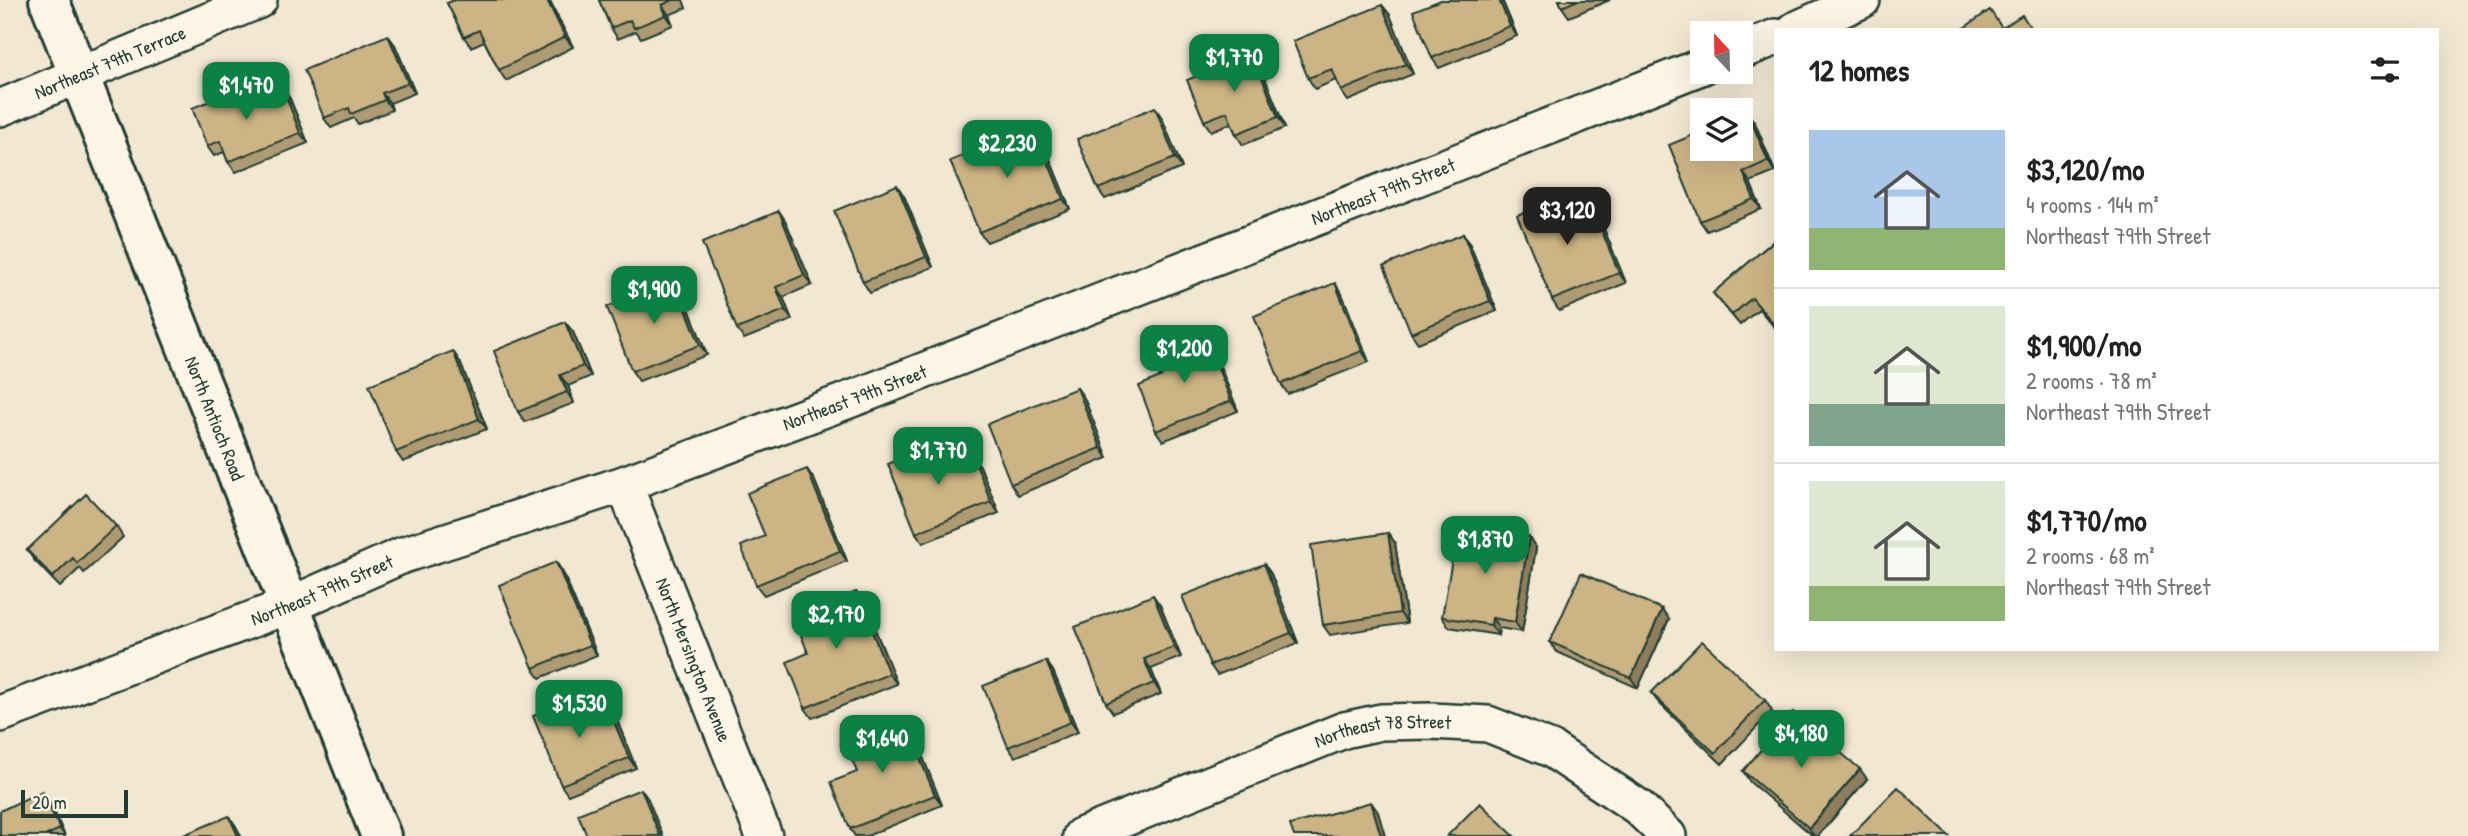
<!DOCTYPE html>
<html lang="en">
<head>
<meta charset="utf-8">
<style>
  :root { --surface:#fff; --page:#f6f6f6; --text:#222; --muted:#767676; --line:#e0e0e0; --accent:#0b8043 }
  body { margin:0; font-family:"Patrick Hand",sans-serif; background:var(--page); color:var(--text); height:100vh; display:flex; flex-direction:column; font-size:26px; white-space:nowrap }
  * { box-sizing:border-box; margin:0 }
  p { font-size:23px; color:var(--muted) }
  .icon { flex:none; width:38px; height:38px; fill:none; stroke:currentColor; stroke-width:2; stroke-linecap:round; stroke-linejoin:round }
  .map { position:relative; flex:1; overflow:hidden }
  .panel { position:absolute; left:1774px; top:28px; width:665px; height:623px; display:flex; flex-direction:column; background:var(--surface); border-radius:0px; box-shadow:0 7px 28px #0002 }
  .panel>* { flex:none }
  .needle { width:46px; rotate:338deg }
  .fabs { position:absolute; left:1690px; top:21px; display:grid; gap:14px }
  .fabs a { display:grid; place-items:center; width:63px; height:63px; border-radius:0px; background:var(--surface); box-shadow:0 7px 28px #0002; font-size:35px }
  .scale { position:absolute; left:21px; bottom:18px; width:107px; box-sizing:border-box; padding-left:7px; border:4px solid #1f3d34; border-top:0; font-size:19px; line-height:24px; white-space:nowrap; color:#1f3d34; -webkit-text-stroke:5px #fcf5e5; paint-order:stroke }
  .price { position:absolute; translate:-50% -60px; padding:0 16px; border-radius:14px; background:var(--accent); color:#fff; font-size:23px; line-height:46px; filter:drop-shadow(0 2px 4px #0008) }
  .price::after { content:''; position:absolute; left:50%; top:42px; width:21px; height:16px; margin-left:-10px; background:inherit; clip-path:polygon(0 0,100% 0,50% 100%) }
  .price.on { background:#222; color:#fff }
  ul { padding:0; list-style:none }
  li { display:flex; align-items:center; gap:21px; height:175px; padding:0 35px }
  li+li { border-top:2px solid var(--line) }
  li span { display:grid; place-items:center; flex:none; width:196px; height:140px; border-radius:0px; color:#555 }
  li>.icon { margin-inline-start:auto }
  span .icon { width:84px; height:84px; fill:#fffc; stroke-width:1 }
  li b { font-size:30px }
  h2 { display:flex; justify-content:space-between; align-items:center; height:84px; padding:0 35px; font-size:30px }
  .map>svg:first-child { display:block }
</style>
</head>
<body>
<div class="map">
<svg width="2468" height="836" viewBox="0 0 2468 836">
  <rect width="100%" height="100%" fill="#f2e8d2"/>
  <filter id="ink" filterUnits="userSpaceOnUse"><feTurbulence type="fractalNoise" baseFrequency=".0143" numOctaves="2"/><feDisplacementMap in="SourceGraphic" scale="14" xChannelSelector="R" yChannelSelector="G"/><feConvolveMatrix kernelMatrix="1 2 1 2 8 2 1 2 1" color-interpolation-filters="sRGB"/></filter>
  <g filter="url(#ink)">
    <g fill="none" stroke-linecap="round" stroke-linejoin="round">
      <defs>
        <g id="street">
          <path d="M1795,30l67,-30"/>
          <path d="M1741,51l35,-14"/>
          <path id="s1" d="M0,108l259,-108"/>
          <path id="s2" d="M624,484l140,352"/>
          <path id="s3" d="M0,714l290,-109 113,-50 221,-71 238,-89 841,-329"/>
          <path id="s4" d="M1081,836l263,-106 37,-8 50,-1 57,3 63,25 87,58 30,29"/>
        </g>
        <g id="secondary">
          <path id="s5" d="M49,0l332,836"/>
        </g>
      </defs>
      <!-- street casing -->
      <use href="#street" stroke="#1f3d34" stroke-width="40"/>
      <!-- secondary casing -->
      <use href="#secondary" stroke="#1f3d34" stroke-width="44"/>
      <!-- street -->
      <use href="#street" stroke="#fcf5e5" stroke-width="35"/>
      <!-- secondary -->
      <use href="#secondary" stroke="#fcf5e5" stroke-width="38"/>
    </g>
    <!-- wall -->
    <path fill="#af9b72" stroke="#1f3d34" stroke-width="2" d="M549,0l24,47 -67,34 -7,-11 -15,-29 -13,6 -7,-10 -17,-34z
      M599,0h84l3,8 -17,7 4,10 -32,13 -5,-7 -18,8 -7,-11z
      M1441,0h61l15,36 -78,32 -7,-10z
      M1559,0h51l-41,17 -7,-10z
      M1382,5l8,10 23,59 -65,27 -7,-10 -5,-11 -21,9 -7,-11z
      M395,45l20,48 -25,10 2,7 -34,14 -4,-6 -23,10 -7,-10z
      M1259,63l26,65 -42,17 -7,-11 -5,-11 -20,8 -7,-10z
      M283,89l7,10 18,44 -72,29 -8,-10 -4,-10 -10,4 -7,-10 46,-49 2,3z
      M1162,118l20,50 -77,31 -7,-10z
      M1755,123l20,49 -25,10 11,27 -54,22 -7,-10z
      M1041,137l29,72 -83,33 -8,-10z
      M904,196l29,71 -63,26 -7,-11z
      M1561,197l8,10 3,8 27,2 27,66 -67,28 -7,-11z
      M779,211l7,11 26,63 -29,12 9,23 -48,19 -7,-10z
      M1463,234l7,11 27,66 -79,32 -7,-10z
      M1776,239v90l-17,-20 -19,16 -27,-32z
      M675,281l7,10 25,64 -68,26 -7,-10z
      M1342,294l27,68 -81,32 -7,-10z
      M565,322l8,10 18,44 -23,10 6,17 -49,19 -7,-10z
      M1205,336l7,11 26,64 -75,30 -7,-10z
      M460,362l27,67 -84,33 -7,-10z
      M1077,388l7,10 24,60 -90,37 -7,-11z
      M944,455l4,11 25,-10 7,10 19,47 -76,30 -7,-10z
      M814,479l33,82 -83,34 -8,-10 9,-49z
      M116,526l7,11 -39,36 -4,-5 -20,19 -26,-27 -7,-10z
      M1388,533l7,10 12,80 -77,12 -7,-10z
      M1536,548l-14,84 -23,-4 -1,7 -49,-8 -7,-10z
      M556,562l7,11 34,82 -57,23 -7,-10z
      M1264,564l7,10 27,69 -81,32 -7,-10z
      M856,592l8,10 33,82 -85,34 -7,-10 3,-55z
      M1160,605l21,52 -30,12 10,25 -48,19 -7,-10z
      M1669,619l-31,69 -81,-36 -7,-10z
      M1046,661l7,10 25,61 -63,25 -7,-10z
      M1651,693l114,7 7,11 -50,53 -63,-61z
      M588,707l5,12 17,-7 8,11 18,45 -68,27 -7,-10z
      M903,718l8,10 31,77 -75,31h-12l-5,-7 7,-57z
      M1743,771l124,8 -49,57h-5l-63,-54z
      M49,801l16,35h-65z"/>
    <!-- shaded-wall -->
    <path fill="#8f7e5c" stroke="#1f3d34" stroke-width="2" d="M547,0h2l24,47 -8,-10z
      M1499,0h3l15,36 -7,-10z
      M662,5l7,10 4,10 -7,-10z
      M1382,5l8,10 23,59 -7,-10z
      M388,35l7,10 20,48 -7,-10z
      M1252,53l7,10 26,65 -7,-11z
      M246,87l7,10 6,15 -7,-11z
      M283,89l7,10 18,44 -8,-10z
      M382,93l8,10 2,7 -7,-10z
      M1155,107l7,11 20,50 -7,-10z
      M1748,113l7,10 20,49 -7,-11z
      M1034,127l7,10 29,72 -7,-10z
      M1743,172l7,10 11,27 -7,-10z
      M897,185l7,11 29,71 -7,-10z
      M1561,197l8,10 7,19 -7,-10z
      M1592,207l7,10 27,66 -7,-10z
      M779,211l7,11 26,63 -8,-10z
      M1463,234l7,11 27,66 -7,-10z
      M675,281l7,10 25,64 -7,-10z
      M1335,283l7,11 27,68 -7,-11z
      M776,287l7,10 9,23 -7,-10z
      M565,322l8,10 18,44 -8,-10z
      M1205,336l7,11 26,64 -7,-10z
      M453,351l7,11 27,67 -8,-10z
      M560,375l8,11 6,17 -7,-11z
      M1077,388l7,10 24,60 -7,-10z
      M936,444l8,11 9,22 -8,-10z
      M973,456l7,10 19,47 -8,-11z
      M807,469l7,10 33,82 -7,-10z
      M1388,533l7,10 12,80 -7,-10z
      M1529,537l7,11 -14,84 -7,-10z
      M556,562l7,11 34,82 -7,-10z
      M1264,564l7,10 27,69 -7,-10z
      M856,592l8,10 33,82 -8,-10z
      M1153,595l7,10 21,52 -7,-10z
      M1662,609l7,10 -31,69 -7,-10z
      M1492,618l7,10 -1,7 -7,-10z
      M1144,659l7,10 10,25 -7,-11z
      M1046,661l7,10 25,61 -7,-10z
      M581,696l7,11 10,24 -7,-11z
      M610,712l8,11 18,45 -7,-10z
      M903,718l8,10 31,77 -7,-10z
      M1860,769l7,10 -49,57h-4l-5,-8z
      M641,789l7,10 15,37h-3z
      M42,791l7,10 16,35 -5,-7z
      M1371,802l7,10 7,24h-4z
      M229,816l7,10 5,10h-3z"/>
    <!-- building -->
    <path fill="#ccb484" stroke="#1f3d34" stroke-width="2" d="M454,0h93l18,37 -66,33 -20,-40 -15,7 -17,-34z
      M599,0h74l-11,5 4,10 -32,13 -4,-8 -19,8z
      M1441,0h58l11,26 -78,32 -19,-47z
      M1559,0h19l-16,7z
      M1382,5l24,59 -65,27 -9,-22 -24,9 -15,-37z
      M1990,10l12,18 20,-13 10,15h-71z
      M388,35l20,48 -26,10 3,7 -34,14 -2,-6 -25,10 -20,-48z
      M1252,53l26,64 -42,17 -9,-22 -23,9 -17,-41z
      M246,87l6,14 31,-12 17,44 -72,29 -8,-21 -13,5 -15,-38z
      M1155,107l20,51 -77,31 -21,-50z
      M1748,113l20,48 -25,11 11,27 -54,22 -31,-76 34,-14v18h38v-34z
      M1034,127l29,72 -84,33 -29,-71z
      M897,185l29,72 -63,25 -29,-71z
      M1561,197l8,19 23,-9 27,66 -67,27 -35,-85z
      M779,211l25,64 -28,12 9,23 -48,19 -35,-86z
      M1463,234l27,67 -79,32 -27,-67z
      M1776,239v88l-24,-29 -20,17 -19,-22z
      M675,281l25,64 -68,26 -25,-64z
      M1335,283l27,68 -81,33 -27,-68z
      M565,322l18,44 -23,9 7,17 -49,20 -24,-61z
      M1205,336l26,65 -75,30 -17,-45 23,-10 -8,-20z
      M453,351l26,68 -83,33 -27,-67z
      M1077,388l24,60 -90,36 -24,-60z
      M936,444l9,23 28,-11 18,46 -75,31 -28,-69z
      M807,469l33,82 -84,34 -15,-39 24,-10 -18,-43z
      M86,494l30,32 -39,37 -4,-5 -20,19 -26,-27z
      M1458,525l71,12 -14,85 -23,-4 -1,7 -49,-8z
      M1388,533l12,80 -77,12 -12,-80z
      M556,562l34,83 -57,23 -34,-83z
      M1264,564l27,69 -81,32 -28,-69z
      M1581,573l81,36 -31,69 -81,-36z
      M856,592l33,82 -84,34 -18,-46 21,-9 -14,-36z
      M1153,595l21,52 -30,12 10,24 -48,20 -31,-76z
      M1702,641l63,59 -50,53 -64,-60z
      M1046,661l25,61 -63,25 -25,-61z
      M581,696l10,24 19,-8 19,46 -68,27 -28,-69z
      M1793,712l67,57 -51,59 -66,-57z
      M903,718l32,77 -85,34 -19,-47 26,-10 -12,-29z
      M1898,787l51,49h-99z
      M641,789l19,47h-73l-9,-22z
      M42,791l18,38 -15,7h-45v-25z
      M1371,802l10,34h-87l-4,-11z
      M1480,803l34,33h-67z
      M229,816l9,20h-57z"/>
  </g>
  <g text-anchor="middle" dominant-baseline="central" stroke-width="7" stroke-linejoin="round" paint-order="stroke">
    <!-- street labels -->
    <g font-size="19" fill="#1f3d34" stroke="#fcf5e5">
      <text stroke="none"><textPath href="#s1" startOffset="119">Northeast 79th Terrace</textPath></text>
      <text stroke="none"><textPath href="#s3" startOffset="1479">Northeast 79th Street</textPath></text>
      <text stroke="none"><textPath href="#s3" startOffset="912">Northeast 79th Street</textPath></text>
      <text stroke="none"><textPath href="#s5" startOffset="450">North Antioch Road</textPath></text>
      <text stroke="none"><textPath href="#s3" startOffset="345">Northeast 79th Street</textPath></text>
      <text stroke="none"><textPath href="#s2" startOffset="189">North Mersington Avenue</textPath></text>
      <text stroke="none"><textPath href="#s4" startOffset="322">Northeast 78 Street</textPath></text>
    </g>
  </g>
</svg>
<div class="fabs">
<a><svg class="needle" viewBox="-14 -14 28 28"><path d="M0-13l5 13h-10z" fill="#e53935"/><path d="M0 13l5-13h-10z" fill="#767676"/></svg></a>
<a><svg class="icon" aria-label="layers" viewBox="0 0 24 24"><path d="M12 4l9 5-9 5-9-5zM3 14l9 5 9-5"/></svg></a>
</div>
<div class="scale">20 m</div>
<b class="price" style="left:1234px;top:94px">$1,770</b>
<b class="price" style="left:246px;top:122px">$1,470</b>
<b class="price" style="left:1007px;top:180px">$2,230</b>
<b class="price on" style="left:1567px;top:247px">$3,120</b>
<b class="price" style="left:654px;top:326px">$1,900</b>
<b class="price" style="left:1184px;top:385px">$1,200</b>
<b class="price" style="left:938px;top:487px">$1,770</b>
<b class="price" style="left:1485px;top:576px">$1,870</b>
<b class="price" style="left:836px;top:651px">$2,170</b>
<b class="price" style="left:579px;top:740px">$1,530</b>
<b class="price" style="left:1801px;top:770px">$4,180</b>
<b class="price" style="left:882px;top:775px">$1,640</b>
<section class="panel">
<h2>12 homes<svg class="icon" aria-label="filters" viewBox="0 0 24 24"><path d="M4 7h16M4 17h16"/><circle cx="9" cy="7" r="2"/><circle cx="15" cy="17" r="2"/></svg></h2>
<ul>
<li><span style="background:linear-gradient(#a9c7e8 70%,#8fb573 0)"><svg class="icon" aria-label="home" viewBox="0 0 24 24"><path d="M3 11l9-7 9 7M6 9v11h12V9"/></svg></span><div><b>$3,120/mo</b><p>4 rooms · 144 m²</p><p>Northeast 79th Street</p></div></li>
<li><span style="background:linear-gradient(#dfe7d0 70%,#7fa58c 0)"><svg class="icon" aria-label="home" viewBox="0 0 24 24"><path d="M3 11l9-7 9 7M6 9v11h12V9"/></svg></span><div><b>$1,900/mo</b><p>2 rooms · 78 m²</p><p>Northeast 79th Street</p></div></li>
<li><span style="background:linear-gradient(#dfe7d0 75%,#8fb573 0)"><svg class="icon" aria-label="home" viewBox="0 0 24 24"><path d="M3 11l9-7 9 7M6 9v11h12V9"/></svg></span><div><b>$1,770/mo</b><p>2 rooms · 68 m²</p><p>Northeast 79th Street</p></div></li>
</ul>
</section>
</div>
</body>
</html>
